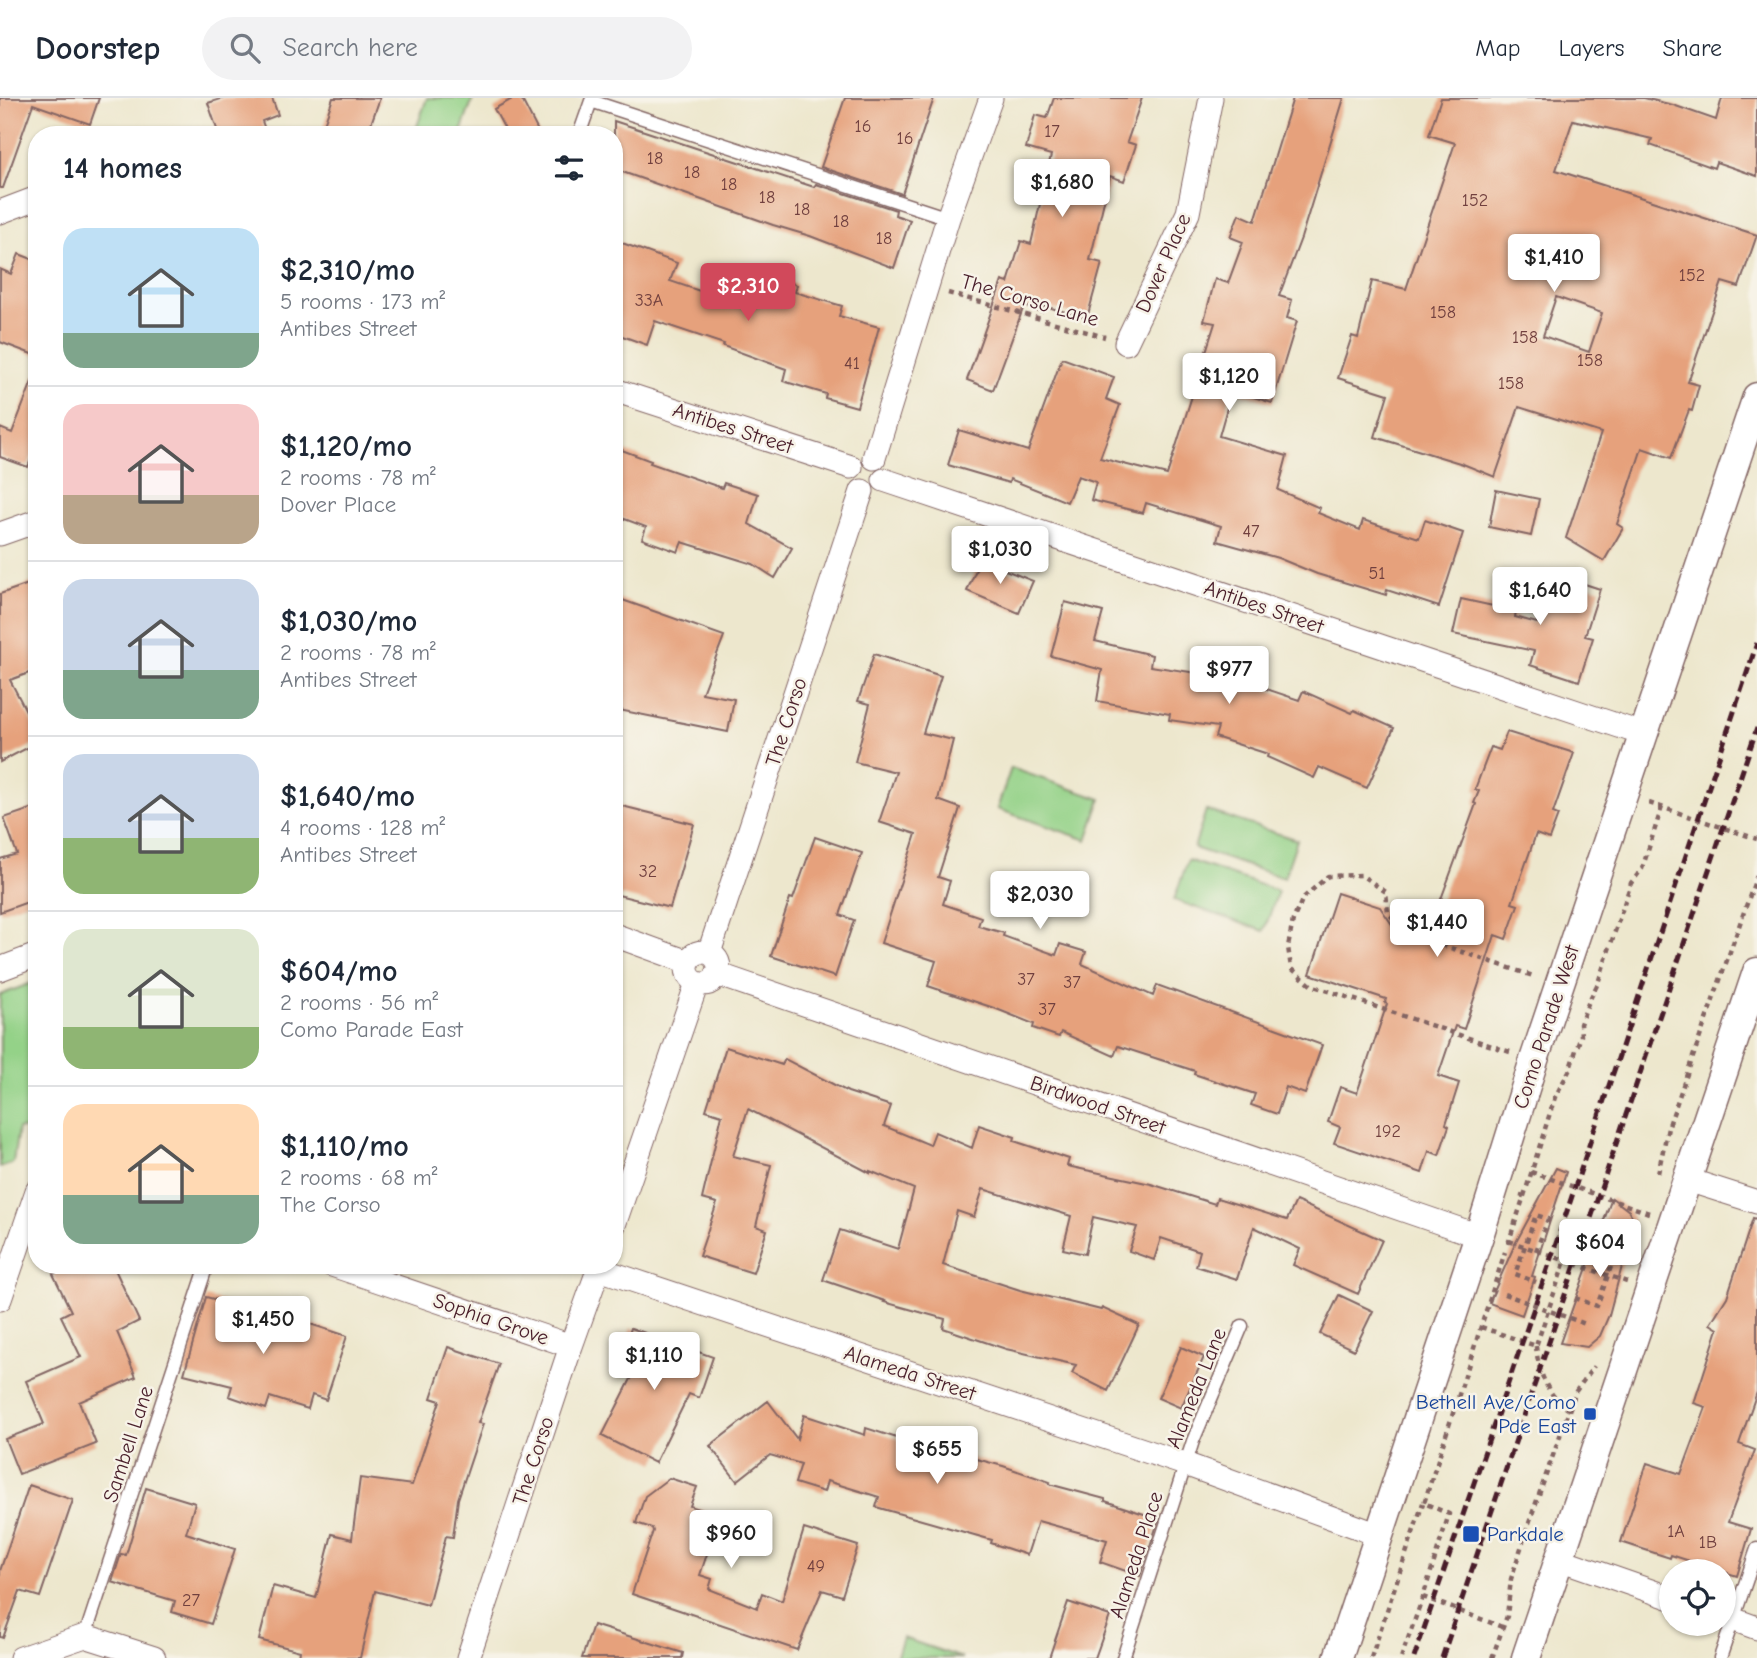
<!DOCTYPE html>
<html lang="en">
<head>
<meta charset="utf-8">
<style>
  :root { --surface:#fff; --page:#f2f2f3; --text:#1f2937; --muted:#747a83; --line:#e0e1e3; --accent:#d1495b }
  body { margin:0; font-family:"Comic Neue",sans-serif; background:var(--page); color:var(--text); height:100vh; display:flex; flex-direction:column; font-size:26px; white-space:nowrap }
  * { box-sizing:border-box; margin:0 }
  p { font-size:23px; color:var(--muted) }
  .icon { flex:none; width:38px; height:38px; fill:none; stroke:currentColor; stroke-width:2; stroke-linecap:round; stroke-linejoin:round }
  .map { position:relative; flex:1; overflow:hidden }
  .panel { position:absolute; left:28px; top:28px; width:595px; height:1148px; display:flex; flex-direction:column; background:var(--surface); border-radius:28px; box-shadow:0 2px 5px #0004 }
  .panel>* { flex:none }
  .buttons { position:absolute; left:1659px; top:1461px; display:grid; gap:14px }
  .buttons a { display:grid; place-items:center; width:77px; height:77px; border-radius:50%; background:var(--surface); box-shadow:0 2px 5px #0004; font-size:35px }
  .price { position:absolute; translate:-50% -60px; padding:0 16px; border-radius:7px; background:#fff; color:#222; font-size:23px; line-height:46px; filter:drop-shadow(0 2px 4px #0008) }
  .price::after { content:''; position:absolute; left:50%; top:42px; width:21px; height:16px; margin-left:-10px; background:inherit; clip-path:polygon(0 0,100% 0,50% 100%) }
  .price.on { background:var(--accent); color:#fff }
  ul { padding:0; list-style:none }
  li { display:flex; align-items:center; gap:21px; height:175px; padding:0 35px }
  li+li { border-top:2px solid var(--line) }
  li span { display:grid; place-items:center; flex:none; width:196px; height:140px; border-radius:21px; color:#555 }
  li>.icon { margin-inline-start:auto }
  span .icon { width:84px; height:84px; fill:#fffc; stroke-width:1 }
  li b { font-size:30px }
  h2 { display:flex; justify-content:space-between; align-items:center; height:84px; padding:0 35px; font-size:30px }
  header { display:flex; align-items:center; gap:42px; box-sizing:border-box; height:98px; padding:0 35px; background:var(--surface); border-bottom:2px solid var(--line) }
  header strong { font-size:33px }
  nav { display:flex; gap:38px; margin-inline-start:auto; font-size:24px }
  .search { width:490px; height:63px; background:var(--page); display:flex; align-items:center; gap:18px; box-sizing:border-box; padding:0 24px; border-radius:38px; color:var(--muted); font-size:26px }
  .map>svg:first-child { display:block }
</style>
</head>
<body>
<header>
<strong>Doorstep</strong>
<div class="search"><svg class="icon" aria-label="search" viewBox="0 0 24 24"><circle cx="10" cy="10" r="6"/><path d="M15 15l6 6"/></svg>Search here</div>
<nav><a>Map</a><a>Layers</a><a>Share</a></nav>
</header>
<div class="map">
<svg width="1757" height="1560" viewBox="0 0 1757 1560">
  <rect width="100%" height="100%" fill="#f7f3e8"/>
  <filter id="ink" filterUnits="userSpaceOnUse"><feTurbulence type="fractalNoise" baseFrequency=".0143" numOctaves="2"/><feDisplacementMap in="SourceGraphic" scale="14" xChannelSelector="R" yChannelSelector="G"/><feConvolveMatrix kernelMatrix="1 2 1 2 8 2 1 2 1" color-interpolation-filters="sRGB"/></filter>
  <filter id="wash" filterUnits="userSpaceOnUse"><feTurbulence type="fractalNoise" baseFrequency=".00686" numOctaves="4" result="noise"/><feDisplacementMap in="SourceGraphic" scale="28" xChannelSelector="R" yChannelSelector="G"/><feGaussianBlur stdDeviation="1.57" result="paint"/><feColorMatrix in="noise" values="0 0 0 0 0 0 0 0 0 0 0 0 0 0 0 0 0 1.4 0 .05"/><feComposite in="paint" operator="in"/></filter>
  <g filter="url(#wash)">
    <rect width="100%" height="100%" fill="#ede7cd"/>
    <!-- green -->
    <path fill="#94d288" stroke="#6f785a" stroke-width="2" d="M427,0h46l-13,37h-46z
      M1011,670l90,31 -14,41 -90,-31z
      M1206,712l91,30 -13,38 -90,-30z
      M1188,762l90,31 -14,40 -90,-31z
      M37,883v147l-19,1 -5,34 -13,4v-172z
      M903,1540l59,20h-66z"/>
    <g id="blocks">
      <!-- building -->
      <path fill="#e6a17c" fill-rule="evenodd" d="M0,0h99l-9,26 -57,-20 -30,84h-3z
        M224,0h48l6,17 -16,6 5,14h-48l-11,-32z
        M333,0h47l-13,37h-31l-14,-5z
        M514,0h7l19,37h-32l-14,-26z
        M845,0h89l-32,96 -81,-27z
        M1054,0h88l-15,44 9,3 -12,36 -14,-5 -20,84 12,3 -15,55 -43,-12 -2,6 -18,-6 -31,84 -26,-10 35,-99 6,2 13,-42 10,3 20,-89 -25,-7 9,-33 12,3z
        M1293,0h51l-43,140 -22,58 13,4 -5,18 10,3 -25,82 -40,-13 -13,46 68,20 -9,34 42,18 -2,5 42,17 3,-10 56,18 6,-18 38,13 -24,74 -52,-17 -1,5 -69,-21 -39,-16 -61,-17 4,-15 -75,-23 -3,10 -52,-13 5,-18 -18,-6 -11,26 -57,-23 -1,4 -61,-18 11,-35 69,21 34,-93 52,19 -8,22 14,6 -20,53 67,17 48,-152 -11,-2 11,-42 13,4 15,-41 -13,-5 9,-23 16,7z
        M1441,0h203l29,7 43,15 6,-22h35v78l-41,-14 -2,6 -64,-23 2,-6 -79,-19 -17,50 201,65 -18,52 -17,-5 -34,100 11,3 -7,26 -3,-1 -18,48 -29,-10 -25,76 6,4 -19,33 -38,-23 35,-105 -82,-26 -24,70 -32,-13 -88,-27 13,-43 -50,-16 14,-42 6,2 14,-57 34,8 49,-146 -26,-8zM1556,199l46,16 -13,39 -46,-16z
        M614,23l200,66 2,-3 80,26 -1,5 15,5 -16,48 -84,-32 -37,-11 -159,-56z
        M614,142l63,23 -7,18 68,23 12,-35 47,16 -2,7 47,14 -3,10 40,11 -22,80 -32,-9 1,-4 -43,-13 3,-12 -63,-23 1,-2 -69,-23 -8,24 -33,-12z
        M19,156l18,7v95l-37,-14v-73l11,5z
        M35,276l2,70 -9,23 -28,-10v-29l12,5z
        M614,349l37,14 -1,2 72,25 2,-5 34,11 -9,30 43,24 -17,30 -22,-14 -71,-22 -4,10 -36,-13 4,-12 -32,-12z
        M1496,392l43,9 -8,37 -42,-9z
        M980,462l53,21 -14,32 -52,-22z
        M1554,476l46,15 -15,47 8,2 -14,43 -49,-16 4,-14 -81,-17 8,-35 55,12 -1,6 22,6z
        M37,483v89l-27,10 27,52v11l-37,19v-168z
        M614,499l110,39 -22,57 32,6 -6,33 -114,-23z
        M1065,504l38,10 -8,29 57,14 -2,11 87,13 62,21 4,-9 49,22 2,-3 40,18 -27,60 -48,-21 -5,11 -47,-21 1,-3 -53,-17 3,-10 -49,-7 1,-6 -73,-13 5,-31 -51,-14z
        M874,556l67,22 -18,57 30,7 -15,60 22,8 -22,69 12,4 -7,23 38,13 -3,9 26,7 -1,3 53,19 4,-11 26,8 -4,12 71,32 4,-11 165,60 -17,49 -19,-7 -9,27 -26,-9 4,-11 -61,-20 1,-3 -77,-25 -4,10 -53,-24 -2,5 -26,-9 1,-4 -40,-16 -66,-22 8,-25 -55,-18 35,-109 -37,-12 17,-50 -41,-10 15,-58 -12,-3z
        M1507,634l67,21 -21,60 5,2 -9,24 -13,-5 -24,69 6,2 -12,34 -11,-4 -31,94 -9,-3 -17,50 21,7 -13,41 3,2 -10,29 -10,-4 -7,22 -88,-30 6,-16 -12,-5 12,-35 17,6 30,-89 -2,-1 1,-4 -76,-25 27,-81 43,14 13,19 34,11 49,-133 -2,-1 5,-12 -4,-2 16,-42 9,3z
        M614,706l80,20 -24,84 -56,-14z
        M37,709v95l-4,-2 -33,12v-53l17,-5 -13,-36z
        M815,739l47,16 -22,62 14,5 -19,57 -64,-21 19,-58 3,1z
        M726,949l56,18 3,-6 63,33 43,14 -7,20 46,19 5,-13 37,16 7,-23 36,12 -1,4 55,18 -2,7 84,18 64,20 2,-6 70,22 9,-19 86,39 -24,54 -65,-29 7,-16 -46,-22 -17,52 -41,-13 4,-15 -39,-13 -7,22 -25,-9 8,-24 -44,-10 -8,37 -22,-5 8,-33 -88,-27 -9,28 -17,-6 -14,54 77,25 81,20 1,-2 37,17 -31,66 -36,-18 4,-8 -70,-16 -63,-21 2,-9 -61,-17 1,-1 -62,-21 17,-50 58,19 16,-60 -44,-18v2l-122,-64 -15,47 38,9 -15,61 11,4 -14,43 -54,-17 18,-53 -15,-4 20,-84 -16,-5z
        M1556,1070l10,4 -34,104 3,1 -13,38 -33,-12 26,-59z
        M1612,1100l17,13 4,7 -4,22 -20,75 -9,21 -13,11 -27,-4z
        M1753,1120l4,1v173l-18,52 16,6 -27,72 23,7 -14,47 -66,-21 -1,3 -49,-16 26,-79 34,11 25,-67 -12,-4 24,-74 -8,-5 17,-27z
        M70,1167h43l26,56 -22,11 19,45 -57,25 17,42 -77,30 -14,-35 39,-15 -18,-43 55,-24 -20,-41 10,-5 -18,-37z
        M1339,1197l34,16 -19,39 -34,-16z
        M206,1199l38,10 61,23 2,-7 40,13 -21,64 -14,-5 -4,14 -38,-12 -4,12 -37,-13 3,-10 -48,-12z
        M631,1230l82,29 -14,41 -10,-4 -34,69 -53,-27 31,-61 -16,-6z
        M448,1249l51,17 -21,59 5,1 -25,75 -5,38 -7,-1 -18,69 -53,-14 -15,67h-61l1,-7 -41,-11 14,-54 43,12 16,-64 20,5 8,-61 52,7 28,-84 -9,-3z
        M1181,1249l23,10 -23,51 -23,-10z
        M768,1303l29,38 7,-24 61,20 1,-7 68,22 1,-2 68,18 47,16 -1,2 56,15v2l54,18 -19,57 -40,-14 7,-22 -69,-19 -11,34 -36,-12 1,-3 -116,-33 3,-10 -52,-16 -3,11 -29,-9 6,-19 -31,-9 -33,26 -27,-35z
        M669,1380l28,9 -7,19 27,9v9l-17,51 12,4 -3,10 48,19 5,-15 20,8 22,-72 54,17 -16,50 -20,-6 -25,60 -165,-56 21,-63 -1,-3 -16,-5 9,-27z
        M29,1387l44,15 -33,97 -20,-6 -17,47 -3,-1v-66z
        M146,1390l49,15 -9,30 49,16 -24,75 -39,-12 3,-11 -63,-19 9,-28 5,1z
        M1068,1504l42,14 -15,42h-46z
        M593,1527l90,28 -1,5h-100z"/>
    </g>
  </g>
  <g filter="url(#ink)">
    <use href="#blocks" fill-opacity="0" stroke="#836564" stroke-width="2"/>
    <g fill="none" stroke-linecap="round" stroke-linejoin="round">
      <defs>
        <path id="service" d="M579,37l12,-34 357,117
          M85,1538l122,-371
          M1123,1560l70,-217 49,-115
          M1720,1560l37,-109"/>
        <path id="minor" d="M0,114l37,-14
          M1126,245l62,-130 23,-115
          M614,292l237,77
          M874,360l74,-240 43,-120
          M884,382l759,254
          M0,436l37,-13
          M614,837l74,27
          M687 870a16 16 0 1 1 32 0a16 16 0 1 1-32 0Z
          M709,855l153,-462
          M0,871l37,-14
          M717,876l762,262
          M1688,1082l69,22
          M614,1127l83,-242
          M332,1167l239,81
          M599,1171l586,195 194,71
          M0,1201l37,-108
          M1559,1461l112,39
          M1724,1518l33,12
          M21,1560l64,-22 69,22
          M468,1560l103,-312 29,-81"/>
        <path id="tertiary" d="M1338,1560l141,-422 55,-176 223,-663
          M1526,1560l231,-686"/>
      </defs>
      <!-- service casing -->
      <use href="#service" stroke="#836564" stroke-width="15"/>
      <!-- minor casing -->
      <use href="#minor" stroke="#836564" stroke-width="25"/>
      <!-- tertiary casing -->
      <use href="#tertiary" stroke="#836564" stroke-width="31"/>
      <!-- path -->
      <path stroke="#836564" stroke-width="4.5" stroke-dasharray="5 5" stroke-linecap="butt" d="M948,195l157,44
        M1649,705l108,36
        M1510,954l-199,-67 -20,-17 -3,-21 5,-27 10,-22 25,-22 33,-1 25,17 2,21 19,18 17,8 112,38
        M1531,1074l118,41
        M1658,1075l10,-45 89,-253
        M1524,1098l31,-99 14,-26 5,-15 7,-20 -1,-12 9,-23 9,-18 33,-100 11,-14 20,-62
        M1509,1143l118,41
        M1508,1146l16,-48 -4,-1
        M1536,1153l12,-32 -12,-4 -21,59 21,8
        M1504,1196l84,31
        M1575,1200l22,8 21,-59 -11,-5 -11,30
        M1481,1229l55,19 29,-85
        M1536,1248c2,25 11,51 34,64
        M1502,1529l-79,-30 26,-83 -25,-11 81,-251
        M1371,1560l52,-155
        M1401,1560l22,-61
        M1492,1560l15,-42 4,-37 20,-62 45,-126 18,-25"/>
      <!-- service -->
      <use href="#service" stroke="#fff" stroke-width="12"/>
      <!-- minor -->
      <use href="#minor" stroke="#fff" stroke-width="23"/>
      <!-- tertiary -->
      <use href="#tertiary" stroke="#fff" stroke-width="28"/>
      <!-- rail -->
      <path stroke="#4a1f2b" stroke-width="5" stroke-dasharray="10 5" stroke-linecap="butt" d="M1414,1560l149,-435 194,-580
        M1442,1560l315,-930"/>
    </g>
  </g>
  <!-- markers -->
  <g fill="#1a4fb4" stroke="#f7f3e8" stroke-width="2.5">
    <rect x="1583" y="1309" width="14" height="14" rx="3.5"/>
    <rect x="1462" y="1427" width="18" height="18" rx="3.5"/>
  </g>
  <g text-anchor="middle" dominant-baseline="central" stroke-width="5" stroke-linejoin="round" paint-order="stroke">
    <!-- number labels -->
    <g font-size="18" fill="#71403f">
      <text x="863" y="28">16</text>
      <text x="1052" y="33">17</text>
      <text x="905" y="40">16</text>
      <text x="655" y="60">18</text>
      <text x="692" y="74">18</text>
      <text x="729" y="86">18</text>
      <text x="767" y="99">18</text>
      <text x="1475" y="102">152</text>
      <text x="802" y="111">18</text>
      <text x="841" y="123">18</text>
      <text x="884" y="140">18</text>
      <text x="1692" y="177">152</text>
      <text x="649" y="202">33A</text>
      <text x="1443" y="214">158</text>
      <text x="1525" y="239">158</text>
      <text x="1590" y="262">158</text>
      <text x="852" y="265">41</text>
      <text x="1511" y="285">158</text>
      <text x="1251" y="433">47</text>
      <text x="1377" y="475">51</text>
      <text x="648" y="773">32</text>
      <text x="1026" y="881">37</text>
      <text x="1072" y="884">37</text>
      <text x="1047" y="911">37</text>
      <text x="1388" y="1033">192</text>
      <text x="1676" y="1433">1A</text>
      <text x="1708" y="1444">1B</text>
      <text x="816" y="1468">49</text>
      <text x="191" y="1502">27</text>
    </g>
    <!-- street labels -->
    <g font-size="21" fill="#4a1f2b" stroke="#f7f3e8">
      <text transform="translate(1163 165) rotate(-66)">Dover Place</text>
      <text transform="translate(1030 202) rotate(16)">The Corso Lane</text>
      <text transform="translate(733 330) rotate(18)">Antibes Street</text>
      <text transform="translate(1264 509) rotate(19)">Antibes Street</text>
      <text transform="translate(786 624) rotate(-72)">The Corso</text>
      <text transform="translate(1546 929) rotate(-72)">Como Parade West</text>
      <text transform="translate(1098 1007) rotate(19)">Birdwood Street</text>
      <text transform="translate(491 1221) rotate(19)">Sophia Grove</text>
      <text transform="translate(910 1275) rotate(18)">Alameda Street</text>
      <text transform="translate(1196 1290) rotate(-68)">Alameda Lane</text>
      <text transform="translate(128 1346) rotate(-72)">Sambell Lane</text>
      <text transform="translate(533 1363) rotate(-72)">The Corso</text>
      <text transform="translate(1136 1457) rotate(-72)">Alameda Place</text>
    </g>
    <!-- transit labels -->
    <g font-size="21" fill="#164399" stroke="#f7f3e8" text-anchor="end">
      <text x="1576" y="1304">Bethell Ave/Como<tspan x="1576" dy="24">Pde East</tspan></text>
      <text x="1487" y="1436" text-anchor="start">Parkdale</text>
    </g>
  </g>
</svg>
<div class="buttons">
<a><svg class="icon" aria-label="locate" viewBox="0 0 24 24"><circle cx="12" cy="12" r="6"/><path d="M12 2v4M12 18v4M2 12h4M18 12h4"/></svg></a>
</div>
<b class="price" style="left:1062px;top:121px">$1,680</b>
<b class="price" style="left:1554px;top:196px">$1,410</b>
<b class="price on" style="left:748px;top:225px">$2,310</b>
<b class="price" style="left:1229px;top:315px">$1,120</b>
<b class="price" style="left:1000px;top:488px">$1,030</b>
<b class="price" style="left:1540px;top:529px">$1,640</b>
<b class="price" style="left:1229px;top:608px">$977</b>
<b class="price" style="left:1040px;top:833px">$2,030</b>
<b class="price" style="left:1437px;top:861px">$1,440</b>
<b class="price" style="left:1600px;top:1181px">$604</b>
<b class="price" style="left:263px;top:1258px">$1,450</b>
<b class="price" style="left:654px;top:1294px">$1,110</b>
<b class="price" style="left:937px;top:1388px">$655</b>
<b class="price" style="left:731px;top:1472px">$960</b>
<section class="panel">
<h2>14 homes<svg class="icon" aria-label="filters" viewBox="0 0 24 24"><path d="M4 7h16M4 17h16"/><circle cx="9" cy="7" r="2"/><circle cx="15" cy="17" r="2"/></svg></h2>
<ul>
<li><span style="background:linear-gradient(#bfe0f5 75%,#7fa58c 0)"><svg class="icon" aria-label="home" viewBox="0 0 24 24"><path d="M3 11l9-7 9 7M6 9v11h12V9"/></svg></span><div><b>$2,310/mo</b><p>5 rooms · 173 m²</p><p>Antibes Street</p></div></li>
<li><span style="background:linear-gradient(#f6c9c9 65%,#b9a48a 0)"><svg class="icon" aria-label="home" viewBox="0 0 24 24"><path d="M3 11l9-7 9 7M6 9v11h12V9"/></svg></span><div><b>$1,120/mo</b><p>2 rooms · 78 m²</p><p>Dover Place</p></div></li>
<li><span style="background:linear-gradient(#c9d6e8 65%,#7fa58c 0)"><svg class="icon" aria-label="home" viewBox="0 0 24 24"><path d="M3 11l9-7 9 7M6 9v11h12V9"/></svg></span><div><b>$1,030/mo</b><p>2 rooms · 78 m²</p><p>Antibes Street</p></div></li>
<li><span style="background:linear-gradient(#c9d6e8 60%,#8fb573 0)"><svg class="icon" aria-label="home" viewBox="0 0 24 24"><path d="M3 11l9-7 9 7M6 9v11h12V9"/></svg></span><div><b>$1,640/mo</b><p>4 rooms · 128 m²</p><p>Antibes Street</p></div></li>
<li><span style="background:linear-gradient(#dfe7d0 70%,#8fb573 0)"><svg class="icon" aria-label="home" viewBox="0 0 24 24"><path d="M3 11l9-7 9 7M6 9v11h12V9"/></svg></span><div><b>$604/mo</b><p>2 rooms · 56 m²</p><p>Como Parade East</p></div></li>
<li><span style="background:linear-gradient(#ffd9b3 65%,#7fa58c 0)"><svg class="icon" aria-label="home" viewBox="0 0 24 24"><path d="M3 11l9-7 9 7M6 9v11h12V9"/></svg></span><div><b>$1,110/mo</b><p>2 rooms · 68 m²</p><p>The Corso</p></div></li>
</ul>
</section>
</div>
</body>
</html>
